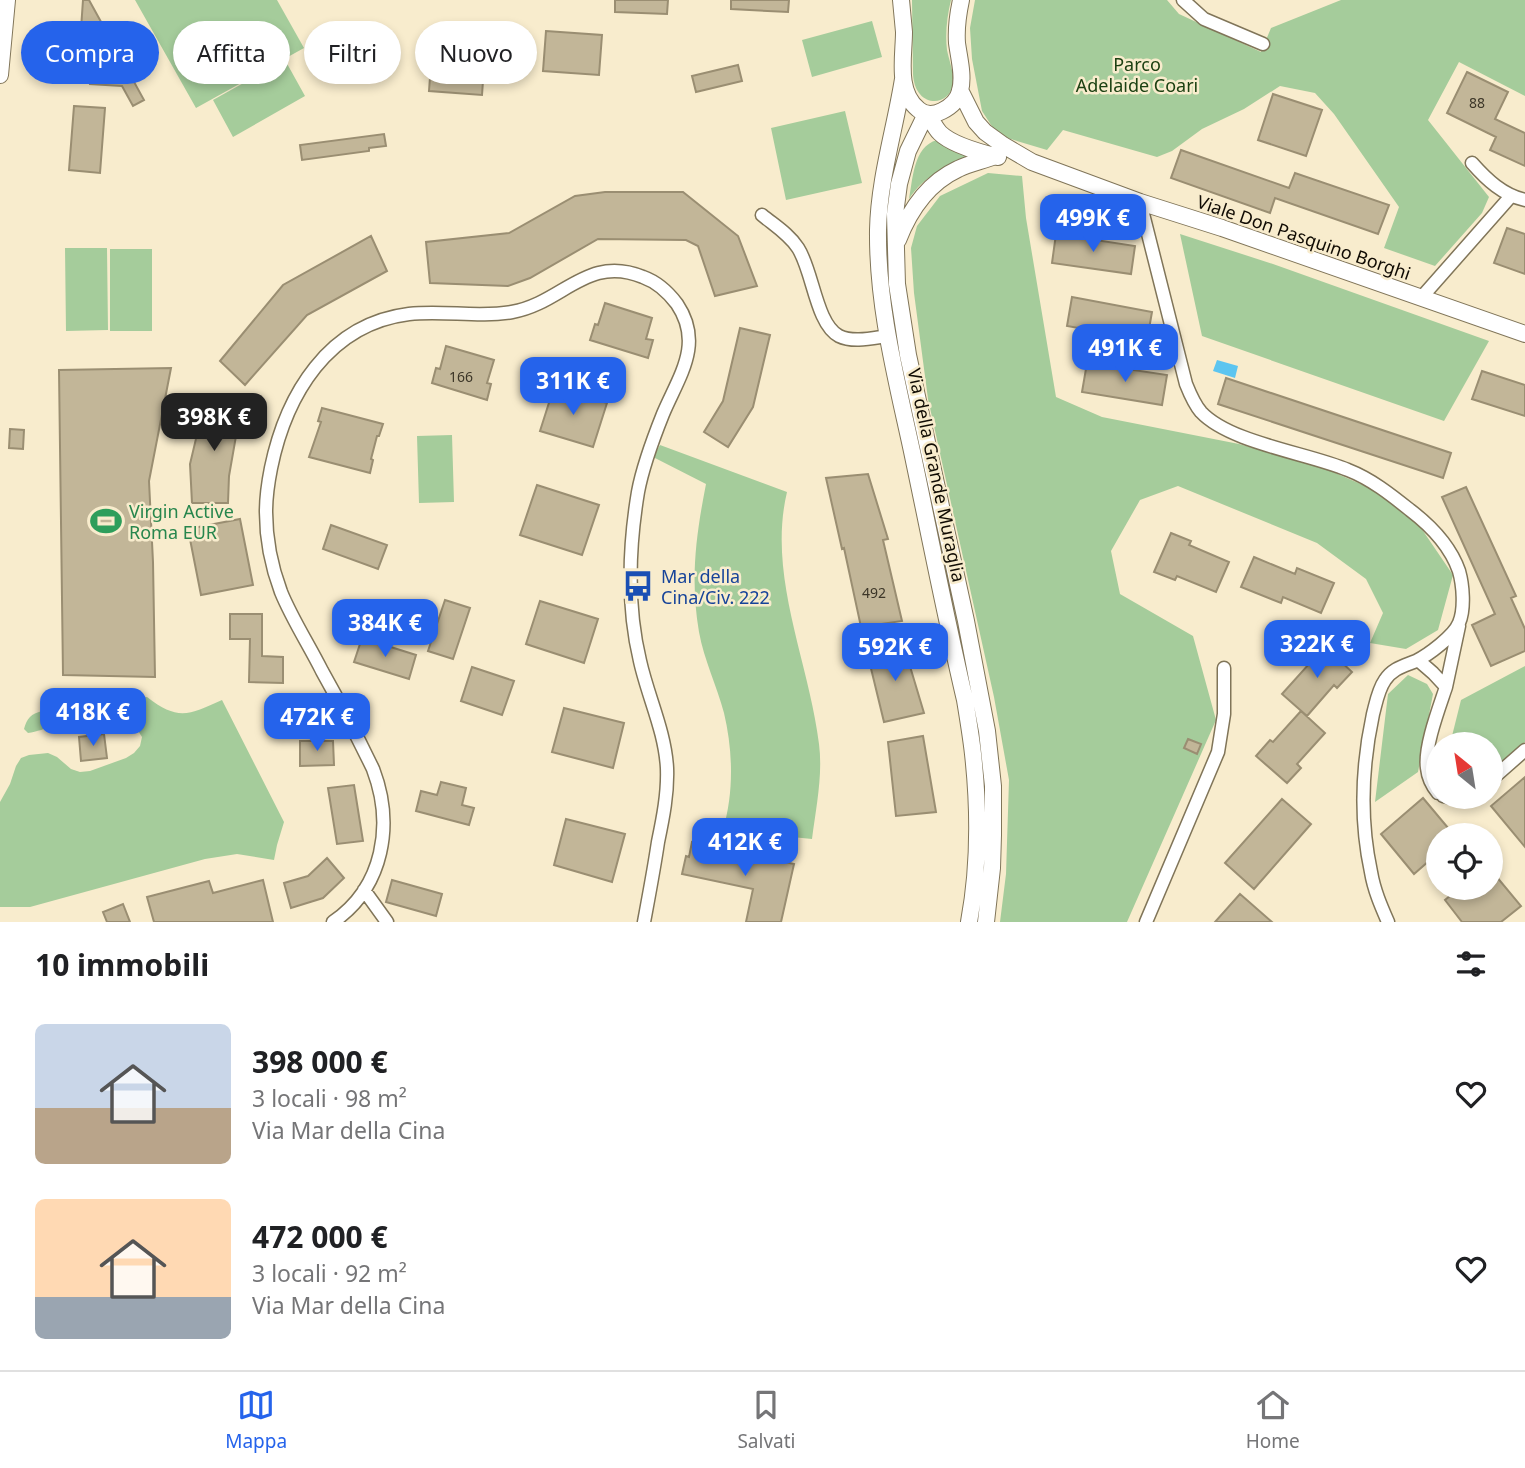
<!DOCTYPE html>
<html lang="it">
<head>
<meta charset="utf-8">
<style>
  :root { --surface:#fff; --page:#f2f2f2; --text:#202124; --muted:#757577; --line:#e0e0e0; --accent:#2563eb }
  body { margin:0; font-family:"Noto Sans",sans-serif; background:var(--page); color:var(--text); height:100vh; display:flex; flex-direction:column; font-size:26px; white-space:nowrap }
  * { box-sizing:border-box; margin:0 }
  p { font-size:23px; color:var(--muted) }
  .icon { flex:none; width:38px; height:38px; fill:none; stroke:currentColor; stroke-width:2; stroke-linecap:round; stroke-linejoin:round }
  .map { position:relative; height:922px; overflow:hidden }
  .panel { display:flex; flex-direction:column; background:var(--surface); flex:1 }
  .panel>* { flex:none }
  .guide { position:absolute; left:21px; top:21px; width:700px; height:63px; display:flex; gap:14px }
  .needle { width:46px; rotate:330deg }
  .controls { position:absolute; left:1426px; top:732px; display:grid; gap:14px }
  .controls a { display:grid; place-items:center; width:77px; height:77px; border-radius:50%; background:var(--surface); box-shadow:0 4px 10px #0003; font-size:35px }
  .price { position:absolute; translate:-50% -60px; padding:0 16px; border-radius:14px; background:var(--accent); color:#fff; font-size:23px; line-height:46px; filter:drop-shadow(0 2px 4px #0008) }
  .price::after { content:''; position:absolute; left:50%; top:42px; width:21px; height:16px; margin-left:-10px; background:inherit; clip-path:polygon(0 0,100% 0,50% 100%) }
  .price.selected { background:#222; color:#fff }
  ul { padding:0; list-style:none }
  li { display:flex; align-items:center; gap:21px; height:175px; padding:0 35px }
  li span { display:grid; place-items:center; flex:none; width:196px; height:140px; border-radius:10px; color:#555 }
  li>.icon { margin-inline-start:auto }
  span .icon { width:84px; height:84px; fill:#fffc; stroke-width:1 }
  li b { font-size:30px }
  h2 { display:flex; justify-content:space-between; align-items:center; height:84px; padding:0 35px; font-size:30px }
  .tag { padding:0 24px; border-radius:32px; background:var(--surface); box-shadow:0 4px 10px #0003; font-size:24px; line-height:63px }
  .tag.selected { background:var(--accent); color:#fff }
  .menu { display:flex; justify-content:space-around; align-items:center; height:98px; border-top:2px solid var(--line); background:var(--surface); font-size:19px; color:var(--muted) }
  .menu a { display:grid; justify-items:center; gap:4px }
  .menu .selected { color:var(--accent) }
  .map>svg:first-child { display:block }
</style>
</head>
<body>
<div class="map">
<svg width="1525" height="922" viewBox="0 0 1525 922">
  <rect width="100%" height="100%" fill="#f8eccd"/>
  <!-- green -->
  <path fill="#a5cc9b" d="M135,0h142l27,48 -108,60z
    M912,0h39c-4,16 -6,34 -4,50 2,10 7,23 6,33 -2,24 -38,27 -40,-9z
    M975,0h192l12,14 82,38 10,-24 70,-28h184v96l-66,-34 -31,58 61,77 -7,16 -47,53 -51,-18 15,-41 -65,-93 -19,-21 -35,-7 -36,23 -42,20 -30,22 -15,6 -94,-27 -16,20 -43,-13 -11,-9 -11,-17 -10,-52 -2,-31z
    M872,21l10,36 -70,20 -10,-37z
    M285,60l20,36 -72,41 -20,-37z
    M845,111l17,72 -76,17 -15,-72z
    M937,140l15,10 20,9c-27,7 -48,17 -63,40 4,-20 4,-52 28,-59z
    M988,173l34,3 4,42 30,179 46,20 137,27 85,24 48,21 47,36 34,50 -15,55 -32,19 -36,-6 13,-30 -17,-34 -49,-36 -139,-57 -38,14 -29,51 9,43 73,42 23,84 -89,202h-127l6,-48 3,-94 -15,-83 -66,-298 -14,-106 -3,-45 6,-22 23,-30z
    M1180,234l93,30 216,77 -45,80 -242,-85z
    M65,248h42l1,82 -42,1z
    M110,249h42v82h-42z
    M452,435l2,67 -35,1 -2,-67z
    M660,445l127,47c-20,84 22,169 32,252 4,31 -3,64 -7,95l-89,-9c11,-38 10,-79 1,-117 -7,-27 -20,-53 -25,-81 -9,-53 -3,-97 7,-148l-53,-27z
    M1525,666v76l-34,29v-27h-41l11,-44z
    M1408,675l19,9 6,10 -15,78 -43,30 13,-108z
    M147,697c31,24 42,18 75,3l62,122 -7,23 -3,15 -37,-6 -32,5 -175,48h-30v-105l10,-18 6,-18 5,-8 8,-3 19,-2 9,4 14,12 9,3 10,-1 36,-13 8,-5 6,-7 2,-9c-16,-29 -31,-13 -54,-12 -11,1 -22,-1 -33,1 -10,2 -18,6 -27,7l-4,-4c3,-11 7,-15 18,-18z"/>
  <!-- water -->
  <path fill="#5cc5f0" d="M1217,360l21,6 -3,12 -22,-7z"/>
  <!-- building -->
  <path fill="#c2b698" stroke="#9a8e72" stroke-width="2" d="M83,0h6l55,100 -11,6 -11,-20 -32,-2 2,-25 -13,-1z
    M615,0h53l-1,14 -52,-2z
    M731,0h58l-1,12 -57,-3z
    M546,31l56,4 -3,40 -56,-4z
    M432,50l53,3 -3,42 -53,-4z
    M738,65l4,16 -46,11 -4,-16z
    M1467,72l41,20 -13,27 30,14v33l-35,-16 6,-13 -49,-24z
    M1273,94l49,16 -16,46 -48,-16z
    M74,106l31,2 -5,65 -31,-3z
    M384,134l2,12 -17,2v3l-67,9 -2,-15z
    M1181,150l108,38 6,-15 94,32 -11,29 -103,-36 -5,15 -99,-35z
    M605,192h78l55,44 19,50 -42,10 -17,-50 -12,-6 -88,-1 -68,39 -22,8 -78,-3 -4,-41 83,-9 66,-37z
    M1507,228l18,6v40l-31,-11z
    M1056,234l79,12 -4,28 -79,-11z
    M371,236l16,35 -80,44 -62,70 -25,-24 63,-76z
    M1072,297l80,15 -5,28 -80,-14z
    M605,303l47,15 -6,21 7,1 -5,18 -58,-18 5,-16 3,1z
    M740,328l30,7 -17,72 -25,40 -24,-15 19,-31z
    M446,346l48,14 -7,23 4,1 -4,16 -55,-17 4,-15 4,1z
    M1087,363l80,12 -5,30 -80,-13z
    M171,368l-22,113 4,81 2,115 -92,-2 -4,-305z
    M1482,371l43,14v31l-53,-17z
    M1226,378l225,75 -8,25 -225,-74z
    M554,387l53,16 -14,44 -53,-16z
    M211,399l34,12 -9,25 -7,40 -1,27h-36l-2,-39 9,-38z
    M322,408l61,16 -4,12h-2l-6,23 2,1 -3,13 -61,-16 12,-35 -3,-1z
    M10,429l14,1 -1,19 -14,-1z
    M868,474l20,65 -5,1 19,81 -41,6 -17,-79 -2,1 -16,-71z
    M537,485l62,20 -17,50 -62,-20z
    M1466,487l50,109 -5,2 14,31v22l-34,15 -19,-41 23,-11 -53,-117z
    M240,519l13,66 -52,10 -13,-66z
    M331,525l56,20 -9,24 -55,-20z
    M1171,533l20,8 -2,4 40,17 -13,30 -39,-16 -2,4 -21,-8z
    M1254,557l41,17 2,-6 37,15 -13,30 -38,-16 -2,6 -40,-16z
    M445,600l25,8 -17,51 -25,-8z
    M540,601l58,18 -14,44 -58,-19z
    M230,614h32v42l21,1v26l-34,-1 1,-43h-20z
    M362,638l54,17 -7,24 -55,-17z
    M903,643l21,70 -40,9 -17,-70z
    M1321,643l31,29 -15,16 -3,-3 -27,31 -25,-22 28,-31 -4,-3z
    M472,667l42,14 -12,34 -41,-14z
    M302,700l2,24 -36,3 -2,-24z
    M564,708l60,15 -11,45 -61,-16z
    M1301,711l24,22 -28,31 4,4 -14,15 -31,-27 14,-16 3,2z
    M104,734l3,24 -26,3 -2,-24z
    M923,736l13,76 -40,4 -8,-74z
    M1188,739l13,5 -4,10 -13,-6z
    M300,741h33l1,24 -34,1z
    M1525,777v70l-34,-41z
    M441,782l25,6 -4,17 12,3 -5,17 -53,-14 5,-20 16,4z
    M354,785l9,56 -26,3 -9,-56z
    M1423,798l31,37h-16v18l-24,21 -33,-40z
    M1282,799l29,25 -57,65 -29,-26z
    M566,819l59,15 -13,48 -58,-17z
    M692,842l102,22 -13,58h-35l7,-33 -71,-15 4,-18 3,1z
    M327,858l17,20 -21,20 -32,10 -7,-25 24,-7z
    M1491,870l30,36 -20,16h-39l-17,-22 16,-13h30z
    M263,880l10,42h-119l-7,-25 62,-16 4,12z
    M392,880l50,14 -6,22 -50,-14z
    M1240,894l32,28h-57z
    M123,904l7,18h-23l-4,-10z"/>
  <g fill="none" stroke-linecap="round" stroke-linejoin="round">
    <defs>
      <path id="minor" d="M1183,0l21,19 59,25
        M1472,163c15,17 31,32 53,37
        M1140,202l46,182c4,10 8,20 15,28 29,31 107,41 147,58 23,9 42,24 62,40 21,16 40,35 49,61 4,14 6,38 0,52 -5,13 -31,32 -43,38 -12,5 -23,7 -31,19 -7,10 -9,23 -12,34 -11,51 -13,107 -2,158 3,18 10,34 17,50
        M762,215c12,10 27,19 36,33 15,23 18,76 41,88 14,7 34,2 49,0
        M1421,298l90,-102
        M1418,660l15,13 13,14c-7,21 -22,60 -19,81 1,10 5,18 11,25
        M1446,687l13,-61
        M1491,780l34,-30
        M1443,796l14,3 12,-3
        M364,890l23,32
        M333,922c51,-35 61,-98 40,-153 -16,-33 -33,-66 -51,-98 -13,-26 -30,-52 -41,-79 -9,-24 -15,-54 -15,-80 0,-15 2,-29 5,-44 15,-73 57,-144 138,-154 35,-4 69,4 103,-2 51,-9 75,-58 131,-35 14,5 25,15 34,27 27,40 2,72 -14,110 -10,25 -20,51 -25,78 -9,54 -11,115 2,169 8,36 25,70 27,107 1,25 -4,50 -9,74 -4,27 -9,53 -14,80
        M1146,922l72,-170 6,-38v-46"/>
      <path id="tertiary" d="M901,0c1,11 2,21 3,32 0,24 -8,59 14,77 7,7 16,6 24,2 8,-4 16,-11 18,-20 4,-15 -1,-33 -3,-48 -1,-14 1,-29 4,-43
        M0,75l7,-75
        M903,79c-8,50 -24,100 -25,151 -1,77 19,151 35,226 17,81 33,163 52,244 3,18 6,36 8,54 6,55 6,114 -4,168
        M960,90l16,32 9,10 18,13 29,17 108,40 82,26 303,106
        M926,114l-18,37 -9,33 -4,30 2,70 11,71 58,266 21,110 6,55v49l-1,33 -6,54
        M928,114c4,7 7,14 12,19 12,12 42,20 58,24
        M898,240c12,-31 30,-57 60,-71 12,-6 25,-8 37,-13"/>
    </defs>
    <!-- minor casing -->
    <use href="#minor" stroke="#807559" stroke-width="15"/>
    <!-- tertiary casing -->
    <use href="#tertiary" stroke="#807559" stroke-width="18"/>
    <!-- minor -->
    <use href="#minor" stroke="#fff" stroke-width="12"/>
    <!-- tertiary -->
    <use href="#tertiary" stroke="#fff" stroke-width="16"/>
  </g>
  <!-- icons -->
  <defs>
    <symbol id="stadium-bare" viewBox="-9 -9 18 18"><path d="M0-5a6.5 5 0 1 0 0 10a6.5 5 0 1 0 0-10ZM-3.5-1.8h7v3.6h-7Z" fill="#2e9e5b" stroke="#f8eccd" stroke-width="2.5" paint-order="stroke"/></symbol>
    <symbol id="bus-bare" viewBox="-9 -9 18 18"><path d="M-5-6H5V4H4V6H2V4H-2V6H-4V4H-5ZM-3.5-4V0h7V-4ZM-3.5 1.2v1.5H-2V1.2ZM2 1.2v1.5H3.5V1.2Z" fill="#1a4fb4" stroke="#f8eccd" stroke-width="2.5" paint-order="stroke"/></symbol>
  </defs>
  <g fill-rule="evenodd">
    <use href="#stadium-bare" x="84" y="499" width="44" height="44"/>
    <use href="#bus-bare" x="616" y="564" width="44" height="44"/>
  </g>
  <g text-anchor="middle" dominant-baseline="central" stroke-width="5" stroke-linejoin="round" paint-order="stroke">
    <!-- number labels -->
    <g font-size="14" fill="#3c3628">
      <text x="1477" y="102">88</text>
      <text x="461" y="376">166</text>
      <text x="874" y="592">492</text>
    </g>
    <!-- park labels -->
    <g font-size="18" fill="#1c4112" stroke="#f8eccd">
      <text x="1137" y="64">Parco<tspan x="1137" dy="21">Adelaide Coari</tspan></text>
    </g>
    <!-- street labels -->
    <g font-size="18" fill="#100b03" stroke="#f8eccd">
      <text transform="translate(1304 237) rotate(19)">Viale Don Pasquino Borghi</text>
      <text transform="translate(937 475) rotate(78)">Via della Grande Muraglia</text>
    </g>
    <!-- leisure labels -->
    <g font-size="18" fill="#27864d" stroke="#f8eccd" text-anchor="start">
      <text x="129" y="511">Virgin Active<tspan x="129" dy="21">Roma EUR</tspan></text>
    </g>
    <!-- transit labels -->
    <g font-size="18" fill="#164399" stroke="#f8eccd" text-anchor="start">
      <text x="661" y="576">Mar della<tspan x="661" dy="21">Cina/Civ. 222</tspan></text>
    </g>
  </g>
</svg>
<div class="controls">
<a><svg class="needle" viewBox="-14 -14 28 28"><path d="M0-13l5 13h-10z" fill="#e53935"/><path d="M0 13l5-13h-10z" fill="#757577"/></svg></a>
<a><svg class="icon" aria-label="locate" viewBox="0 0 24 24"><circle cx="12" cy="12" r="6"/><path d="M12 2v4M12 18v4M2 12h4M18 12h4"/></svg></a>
</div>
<b class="price" style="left:1093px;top:254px">499K €</b>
<b class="price" style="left:1125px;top:384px">491K €</b>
<b class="price" style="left:573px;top:417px">311K €</b>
<b class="price selected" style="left:214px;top:453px">398K €</b>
<b class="price" style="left:385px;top:659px">384K €</b>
<b class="price" style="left:1317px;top:680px">322K €</b>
<b class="price" style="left:895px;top:683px">592K €</b>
<b class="price" style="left:93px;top:748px">418K €</b>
<b class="price" style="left:317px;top:753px">472K €</b>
<b class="price" style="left:745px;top:878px">412K €</b>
<div class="guide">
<a class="tag selected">Compra</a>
<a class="tag">Affitta</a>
<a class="tag">Filtri</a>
<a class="tag">Nuovo</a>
</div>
</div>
<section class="panel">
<h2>10 immobili<svg class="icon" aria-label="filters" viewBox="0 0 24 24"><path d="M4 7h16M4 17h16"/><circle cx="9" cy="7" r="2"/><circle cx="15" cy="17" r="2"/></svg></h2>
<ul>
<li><span style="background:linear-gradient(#c9d6e8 60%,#b9a48a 0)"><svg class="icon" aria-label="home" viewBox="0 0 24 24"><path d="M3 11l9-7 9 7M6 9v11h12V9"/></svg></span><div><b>398 000 €</b><p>3 locali · 98 m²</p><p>Via Mar della Cina</p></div><svg class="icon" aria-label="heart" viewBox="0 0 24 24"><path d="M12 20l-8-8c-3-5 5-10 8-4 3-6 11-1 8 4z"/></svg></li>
<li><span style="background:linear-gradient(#ffd9b3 70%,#9aa5b1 0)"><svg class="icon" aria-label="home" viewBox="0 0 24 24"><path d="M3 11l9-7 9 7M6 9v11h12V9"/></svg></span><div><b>472 000 €</b><p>3 locali · 92 m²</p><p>Via Mar della Cina</p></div><svg class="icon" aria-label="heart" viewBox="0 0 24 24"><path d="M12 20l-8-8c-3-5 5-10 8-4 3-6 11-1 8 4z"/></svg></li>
</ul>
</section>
<nav class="menu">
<a class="selected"><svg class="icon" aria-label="map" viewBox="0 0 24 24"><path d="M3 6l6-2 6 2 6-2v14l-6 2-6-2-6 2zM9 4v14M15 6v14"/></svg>Mappa</a>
<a><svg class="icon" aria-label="saved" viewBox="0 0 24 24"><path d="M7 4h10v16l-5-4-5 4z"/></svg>Salvati</a>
<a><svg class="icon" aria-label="home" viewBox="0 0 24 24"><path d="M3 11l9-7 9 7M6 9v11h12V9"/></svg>Home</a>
</nav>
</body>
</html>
